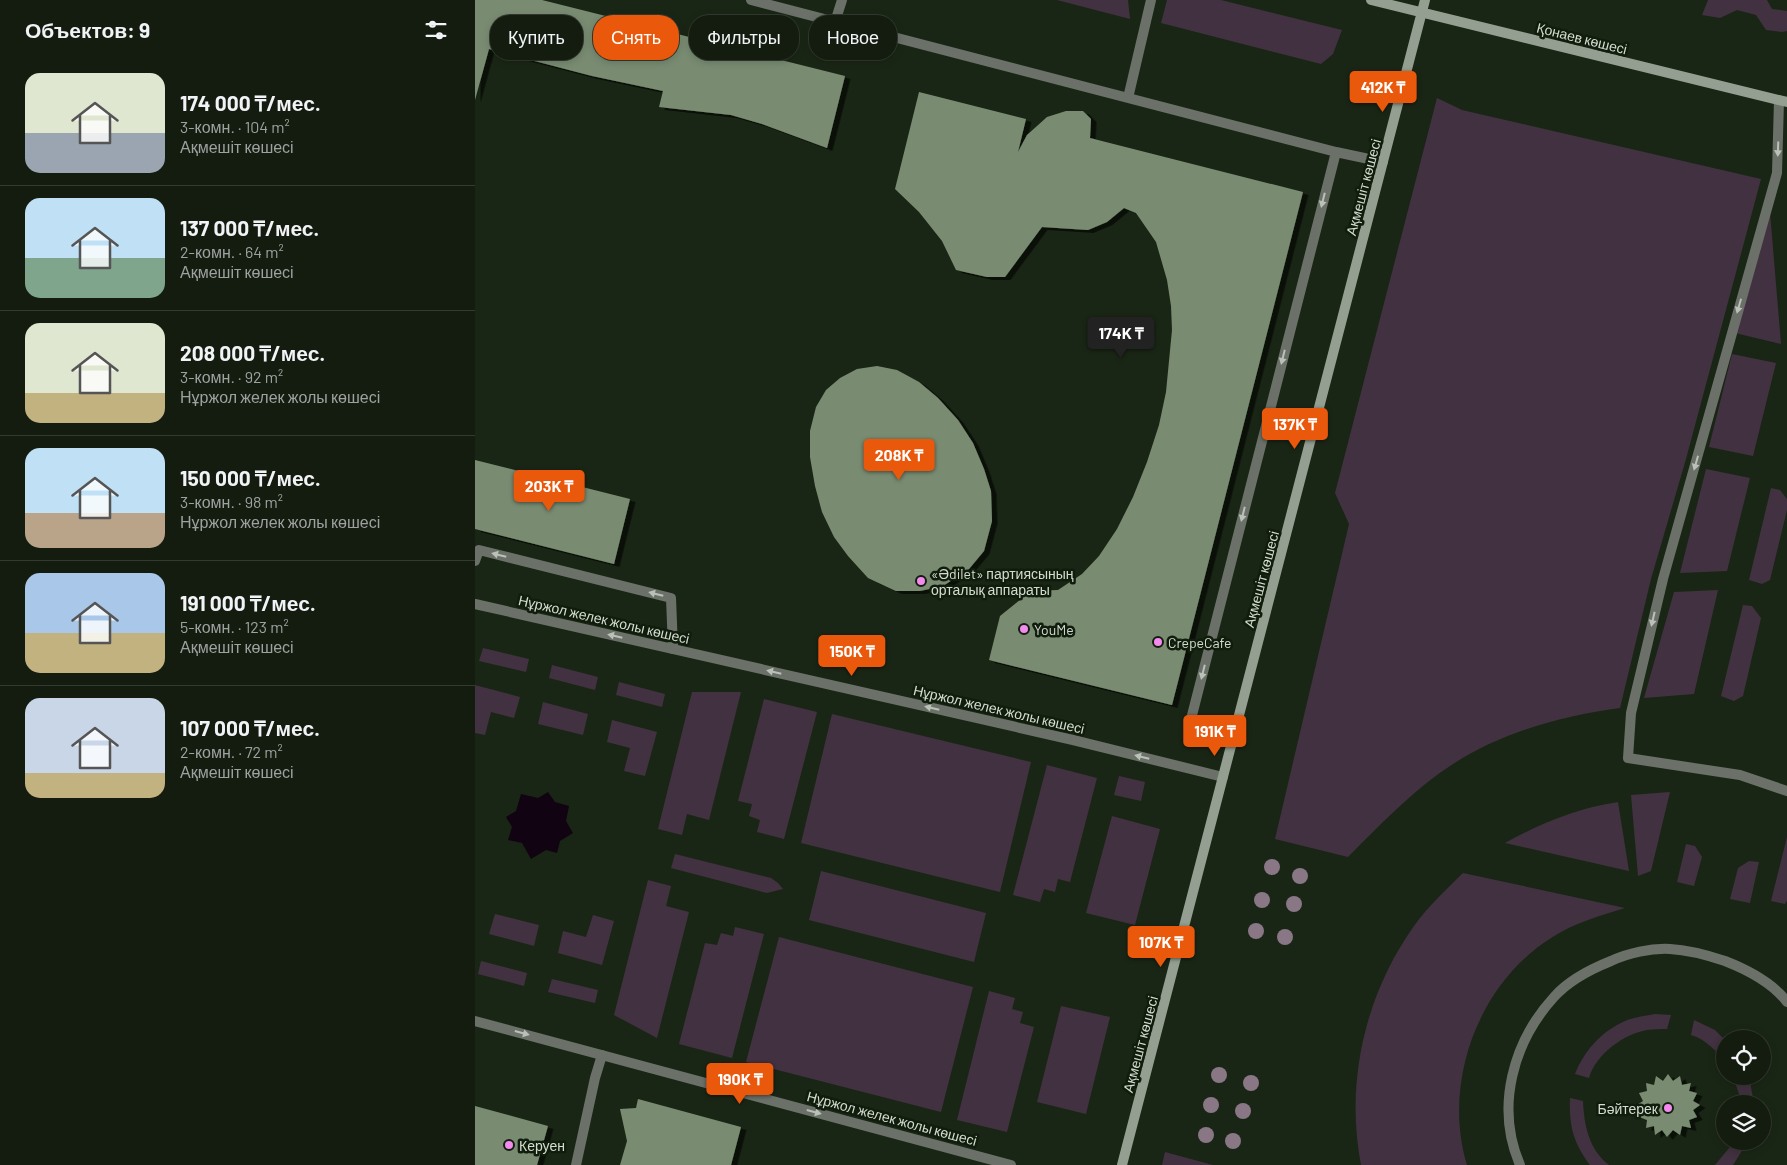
<!DOCTYPE html>
<html lang="ru">
<head>
<meta charset="utf-8">
<style>
  :root { --surface:#141c10; --page:#1d2519; --text:#f1f3f6; --muted:#9da19f; --line:#333a30; --accent:#ea580c }
  body { margin:0; font-family:Barlow,sans-serif; background:var(--page); color:var(--text); height:100vh; display:flex; flex-direction:column; font-size:19px; white-space:nowrap }
  * { box-sizing:border-box; margin:0 }
  p { font-size:16px; color:var(--muted) }
  .icon { flex:none; width:28px; height:28px; fill:none; stroke:currentColor; stroke-width:2; stroke-linecap:round; stroke-linejoin:round }
  .map { position:relative; flex:1; overflow:hidden }
  .side { display:flex; flex-direction:column; background:var(--surface); width:475px }
  .side>* { flex:none }
  .banner { position:absolute; left:15px; top:15px; width:475px; height:45px; display:flex; gap:10px }
  .tools { position:absolute; left:1241px; top:1030px; display:grid; gap:10px }
  .tools a { display:grid; place-items:center; width:55px; height:55px; border-radius:50%; background:var(--surface); box-shadow:0 2px 8px #0003,0 0 0 1px var(--line); font-size:25px }
  .price { position:absolute; translate:-50% -42px; padding:0 11px; border-radius:5px; background:var(--accent); color:#fff; font-size:16px; line-height:32px; filter:drop-shadow(0 1px 2px #0008) }
  .price::after { content:''; position:absolute; left:50%; top:30px; width:15px; height:11px; margin-left:-8px; background:inherit; clip-path:polygon(0 0,100% 0,50% 100%) }
  .price.active { background:#222; color:#fff }
  ul { padding:0; list-style:none }
  li { display:flex; align-items:center; gap:15px; height:125px; padding:0 25px }
  li+li { border-top:1px solid var(--line) }
  li span { display:grid; place-items:center; flex:none; width:140px; height:100px; border-radius:15px; color:#555 }
  li>.icon { margin-inline-start:auto }
  span .icon { width:60px; height:60px; fill:#fffc; stroke-width:1 }
  li b { font-size:21px }
  h2 { display:flex; justify-content:space-between; align-items:center; height:60px; padding:0 25px; font-size:21px }
  .tag { padding:0 18px; border-radius:20px; background:var(--surface); box-shadow:0 2px 8px #0003,0 0 0 1px var(--line); font-size:18px; line-height:45px }
  .tag.active { background:var(--accent); color:#fff }
  main { display:flex; flex:1; min-height:0 }
  .map>svg:first-child { display:block }
</style>
</head>
<body>
<main>
<section class="side">
<h2>Объектов: 9<svg class="icon" aria-label="filters" viewBox="0 0 24 24"><path d="M4 7h16M4 17h16"/><circle cx="9" cy="7" r="2"/><circle cx="15" cy="17" r="2"/></svg></h2>
<ul>
<li><span style="background:linear-gradient(#dfe7d0 60%,#9aa5b1 0)"><svg class="icon" aria-label="home" viewBox="0 0 24 24"><path d="M3 11l9-7 9 7M6 9v11h12V9"/></svg></span><div><b>174 000 ₸/мес.</b><p>3-комн. · 104 m²</p><p>Ақмешіт көшесі</p></div></li>
<li><span style="background:linear-gradient(#bfe0f5 60%,#7fa58c 0)"><svg class="icon" aria-label="home" viewBox="0 0 24 24"><path d="M3 11l9-7 9 7M6 9v11h12V9"/></svg></span><div><b>137 000 ₸/мес.</b><p>2-комн. · 64 m²</p><p>Ақмешіт көшесі</p></div></li>
<li><span style="background:linear-gradient(#dfe7d0 70%,#c2b280 0)"><svg class="icon" aria-label="home" viewBox="0 0 24 24"><path d="M3 11l9-7 9 7M6 9v11h12V9"/></svg></span><div><b>208 000 ₸/мес.</b><p>3-комн. · 92 m²</p><p>Нұржол желек жолы көшесі</p></div></li>
<li><span style="background:linear-gradient(#bfe0f5 65%,#b9a48a 0)"><svg class="icon" aria-label="home" viewBox="0 0 24 24"><path d="M3 11l9-7 9 7M6 9v11h12V9"/></svg></span><div><b>150 000 ₸/мес.</b><p>3-комн. · 98 m²</p><p>Нұржол желек жолы көшесі</p></div></li>
<li><span style="background:linear-gradient(#a9c7e8 60%,#c2b280 0)"><svg class="icon" aria-label="home" viewBox="0 0 24 24"><path d="M3 11l9-7 9 7M6 9v11h12V9"/></svg></span><div><b>191 000 ₸/мес.</b><p>5-комн. · 123 m²</p><p>Ақмешіт көшесі</p></div></li>
<li><span style="background:linear-gradient(#c9d6e8 75%,#c2b280 0)"><svg class="icon" aria-label="home" viewBox="0 0 24 24"><path d="M3 11l9-7 9 7M6 9v11h12V9"/></svg></span><div><b>107 000 ₸/мес.</b><p>2-комн. · 72 m²</p><p>Ақмешіт көшесі</p></div></li>
</ul>
</section>
<div class="map">
<svg width="1312" height="1165" viewBox="0 0 1312 1165">
  <defs>
    <filter id="shadow"><feDropShadow dx="5.5" dy="3" stdDeviation="0" flood-color="#0009"/></filter>
  </defs>
  <rect width="100%" height="100%" fill="#1a2615"/>
  <!-- green -->
  <path fill="#423140" d="M582,0h71l2,19z
    M692,0h54l121,30 -9,24 -12,10 -160,-41z
    M1233,0h59l5,9 15,2v20l-5,1 -16,-2 -10,-15 -19,-5 -17,8 -18,-3z
    M962,98l25,12 299,69 -75,280 -35,120 -31,129c-59,8 -117,24 -167,56 -39,25 -73,61 -105,93l-73,-18 74,-315 -14,-31z
    M1294,200l12,144 -46,-11z
    M1257,354l44,9 -23,93 -44,-9z
    M1231,469l44,9 -23,93 -47,2z
    M1296,488l9,2 7,9v11l-17,70 -8,4 -13,-4z
    M1243,590l-24,104 -50,4 30,-106z
    M1268,605l9,1 9,12 -18,78 -9,5 -13,-5z
    M8,648l46,11 -3,13 -47,-11z
    M77,665l46,12 -3,13 -46,-12z
    M144,682l46,12 -3,13 -46,-12z
    M0,685l45,12 -6,21 -23,-6 -6,23 -10,-2z
    M217,692h49l-32,128 -22,-6 -5,21 -24,-6z
    M289,699l53,13 -33,127 -27,-7 3,-12 -11,-4 3,-12 -14,-3z
    M68,702l45,12 -5,21 -45,-11z
    M357,714l199,48 -31,130 -199,-49z
    M137,720l45,12 -12,44 -21,-5 6,-23 -23,-6z
    M572,765l50,13 -27,104 -12,-3 -3,13 -11,-3 -4,13 -27,-7z
    M644,776l26,6 -4,19 -27,-6z
    M1195,792l-19,79 -13,5 -7,-81z
    M1143,802l11,69 -124,-28c36,-20 73,-35 113,-41z
    M637,816l48,13 -25,96 -49,-12z
    M1312,837v64l-2,3 -14,-3z
    M1211,844l9,2 7,11 -8,29 -17,-4z
    M200,854l96,24 7,5 5,6 -16,4 -96,-25z
    M1274,861l10,1 -9,41 -20,-4 8,-31z
    M346,871l165,42 -12,49 -165,-42z
    M988,873l162,35c-26,8 -51,15 -74,30 -73,46 -109,145 -84,227h-106c-16,-83 4,-170 53,-239 14,-20 32,-36 49,-53z
    M173,880l23,6 -5,20 23,6 -32,126 -43,-23z
    M20,914l44,11 -5,21 -45,-12z
    M118,915l21,6 -12,44 -44,-12 5,-22 23,6z
    M260,927l29,7 -32,124 -53,-14 26,-101 12,2 4,-12 12,3z
    M304,937l194,50 -32,125 -195,-50z
    M6,961l46,12 -3,13 -46,-12z
    M77,979l46,11 -3,13 -47,-11z
    M514,991l26,7 -3,11 11,3 -3,11 14,4 -27,105 -50,-12z
    M586,1006l49,11 -24,97 -49,-12z
    M1180,1014l16,1 -4,14c-6,0 -13,0 -20,1 -23,4 -51,24 -58,48l-14,-4c9,-23 27,-43 50,-53 9,-4 21,-5 30,-7z
    M1219,1020l21,10 10,10v22c-8,-11 -20,-23 -34,-27z
    M1258,1076h16l5,28h-15l1,-7z
    M1095,1098l13,3c1,24 6,49 26,64h-19c-17,-23 -21,-39 -20,-67z
    M1257,1141h16l-15,24h-18l15,-18z
    M690,1152l48,13h-51z"/>
  <!-- water -->
  <path fill="#120312" d="M73,792l7,10 14,4 -3,15 7,12 -13,8 -3,12 -11,-3 -15,9 -9,-16 -14,-3 4,-13 -6,-10 10,-6 5,-17 17,4z"/>
  <!-- building -->
  <path fill="#798c72" filter="url(#shadow)" d="M0,0h67l303,76 -18,72 -65,-24 -31,-9 -72,-8 4,-16 -71,-15 -103,-27 -14,51z
    M444,92l107,27 -8,33 9,-17 20,-18 19,-6h17l8,8 -1,19 213,54 -131,513 -183,-45 11,-44 31,-25 27,-1 24,-16 17,-18 18,-27 16,-32 14,-35 12,-37 7,-33 6,-62 -1,-24 -4,-26 -11,-38 -20,-29 -12,-5 -17,14 -19,8 -46,-3 -37,50h-18l-31,-7 -14,-29 -23,-29 -24,-23z
    M402,366l20,4 22,12 19,16 20,22 15,23 11,26 7,22 1,30 -8,30 -15,18 -26,17 -23,5h-24l-28,-13 -20,-22 -14,-19 -12,-25 -7,-26 -5,-29v-26l6,-24 10,-17 14,-12 17,-9z
    M0,460l155,39 -16,65 -139,-35z
    M1193,1074l5,7 7,-5 2,9 9,-2 -2,8 8,2 -4,8 7,4 -7,5 4,7 -8,3 2,8 -9,-2 -2,9 -7,-5 -6,7 -5,-7 -7,5 -1,-9 -8,2 1,-8 -8,-3 4,-7 -6,-5 6,-4 -4,-8 8,-2 -1,-8 8,2 2,-9 7,5z
    M163,1099l103,28 -10,38h-111l7,-24 -7,-32 16,-1z
    M0,1106l73,20 -11,39h-62z"/>
  <g fill="none" stroke-linecap="round" stroke-linejoin="round">
    <!-- service -->
    <path stroke="#6b7169" stroke-width="10" d="M276,0l585,152 47,10
      M360,22l7,-22
      M653,98l23,-98
      M1304,100l-2,73 -114,406 -32,134 -3,45 112,17 47,16
      M0,561l4,-11 192,48 2,51
      M757,744l-43,-17 147,-575
      M101,1165l19,-87 7,-23"/>
    <!-- pedestrian -->
    <path stroke="#6b7169" stroke-width="10" d="M1045,1165c-25,-58 -7,-123 34,-168 15,-17 37,-28 57,-36 17,-8 40,-13 59,-12 19,1 37,6 55,12 23,9 47,21 62,41"/>
    <!-- minor -->
    <path stroke="#6b7169" stroke-width="10" d="M0,604l598,136 150,37
      M0,1021l536,144"/>
    <!-- secondary -->
    <path stroke="#949f91" stroke-width="10" d="M896,0l416,102
      M647,1165l303,-1165"/>
  </g>
  <!-- trees -->
  <g fill="#8a7786">
    <circle cx="797" cy="867" r="8"/>
    <circle cx="825" cy="876" r="8"/>
    <circle cx="787" cy="900" r="8"/>
    <circle cx="819" cy="904" r="8"/>
    <circle cx="781" cy="931" r="8"/>
    <circle cx="810" cy="937" r="8"/>
    <circle cx="744" cy="1075" r="8"/>
    <circle cx="776" cy="1083" r="8"/>
    <circle cx="736" cy="1105" r="8"/>
    <circle cx="768" cy="1111" r="8"/>
    <circle cx="731" cy="1135" r="8"/>
    <circle cx="758" cy="1141" r="8"/>
  </g>
  <!-- one-way arrows -->
  <defs><path id="oneway-solid" d="M-6-.8H1V-3.2L6.5 0L1 3.2V.8H-6Z" transform="scale(1.25)"/></defs>
  <g fill="#bac1b7">
    <use href="#oneway-solid" transform="translate(1303 149) rotate(92)"/>
    <use href="#oneway-solid" transform="translate(848 200) rotate(104)"/>
    <use href="#oneway-solid" transform="translate(1264 306) rotate(106)"/>
    <use href="#oneway-solid" transform="translate(808 357) rotate(104)"/>
    <use href="#oneway-solid" transform="translate(1221 463) rotate(106)"/>
    <use href="#oneway-solid" transform="translate(768 514) rotate(104)"/>
    <use href="#oneway-solid" transform="translate(24 555) rotate(-166)"/>
    <use href="#oneway-solid" transform="translate(181 594) rotate(-166)"/>
    <use href="#oneway-solid" transform="translate(1178 619) rotate(103)"/>
    <use href="#oneway-solid" transform="translate(140 636) rotate(-167)"/>
    <use href="#oneway-solid" transform="translate(299 672) rotate(-167)"/>
    <use href="#oneway-solid" transform="translate(728 672) rotate(104)"/>
    <use href="#oneway-solid" transform="translate(457 708) rotate(-167)"/>
    <use href="#oneway-solid" transform="translate(667 757) rotate(-166)"/>
    <use href="#oneway-solid" transform="translate(47 1033) rotate(15)"/>
    <use href="#oneway-solid" transform="translate(339 1112) rotate(15)"/>
  </g>
  <!-- markers -->
  <g fill="#f489f0" stroke="#111d0c" stroke-width="2">
    <circle cx="446" cy="581" r="5"/>
    <circle cx="549" cy="629" r="5"/>
    <circle cx="683" cy="642" r="5"/>
    <circle cx="1193" cy="1108" r="5"/>
    <circle cx="34" cy="1145" r="5"/>
  </g>
  <g text-anchor="middle" dominant-baseline="central" stroke-width="5" stroke-linejoin="round" paint-order="stroke">
    <!-- street labels -->
    <g font-size="14" fill="#d4dcd1" stroke="#111d0c">
      <text transform="translate(1107 38) rotate(14)">Қонаев көшесі</text>
      <text transform="translate(888 187) rotate(-75)">Ақмешіт көшесі</text>
      <text transform="translate(786 579) rotate(-75)">Ақмешіт көшесі</text>
      <text transform="translate(129 619) rotate(13)">Нұржол желек жолы көшесі</text>
      <text transform="translate(524 709) rotate(13)">Нұржол желек жолы көшесі</text>
      <text transform="translate(665 1044) rotate(-75)">Ақмешіт көшесі</text>
      <text transform="translate(417 1118) rotate(15)">Нұржол желек жолы көшесі</text>
    </g>
    <!-- poi labels -->
    <g font-size="14" fill="#d4dcd1" stroke="#111d0c" text-anchor="start">
      <text x="456" y="573">«Әdilet» партиясының<tspan x="456" dy="16">орталық аппараты</tspan></text>
      <text x="559" y="629">YouMe</text>
      <text x="693" y="642">CrepeCafe</text>
      <text x="1183" y="1108" text-anchor="end">Бәйтерек</text>
      <text x="44" y="1145">Керуен</text>
    </g>
  </g>
</svg>
<div class="tools">
<a><svg class="icon" aria-label="locate" viewBox="0 0 24 24"><circle cx="12" cy="12" r="6"/><path d="M12 2v4M12 18v4M2 12h4M18 12h4"/></svg></a>
<a><svg class="icon" aria-label="layers" viewBox="0 0 24 24"><path d="M12 4l9 5-9 5-9-5zM3 14l9 5 9-5"/></svg></a>
</div>
<b class="price" style="left:908px;top:113px">412K ₸</b>
<b class="price active" style="left:646px;top:359px">174K ₸</b>
<b class="price" style="left:820px;top:450px">137K ₸</b>
<b class="price" style="left:424px;top:481px">208K ₸</b>
<b class="price" style="left:74px;top:512px">203K ₸</b>
<b class="price" style="left:377px;top:677px">150K ₸</b>
<b class="price" style="left:740px;top:757px">191K ₸</b>
<b class="price" style="left:686px;top:968px">107K ₸</b>
<b class="price" style="left:265px;top:1105px">190K ₸</b>
<div class="banner">
<a class="tag">Купить</a>
<a class="tag active">Снять</a>
<a class="tag">Фильтры</a>
<a class="tag">Новое</a>
</div>
</div>
</main>
</body>
</html>
